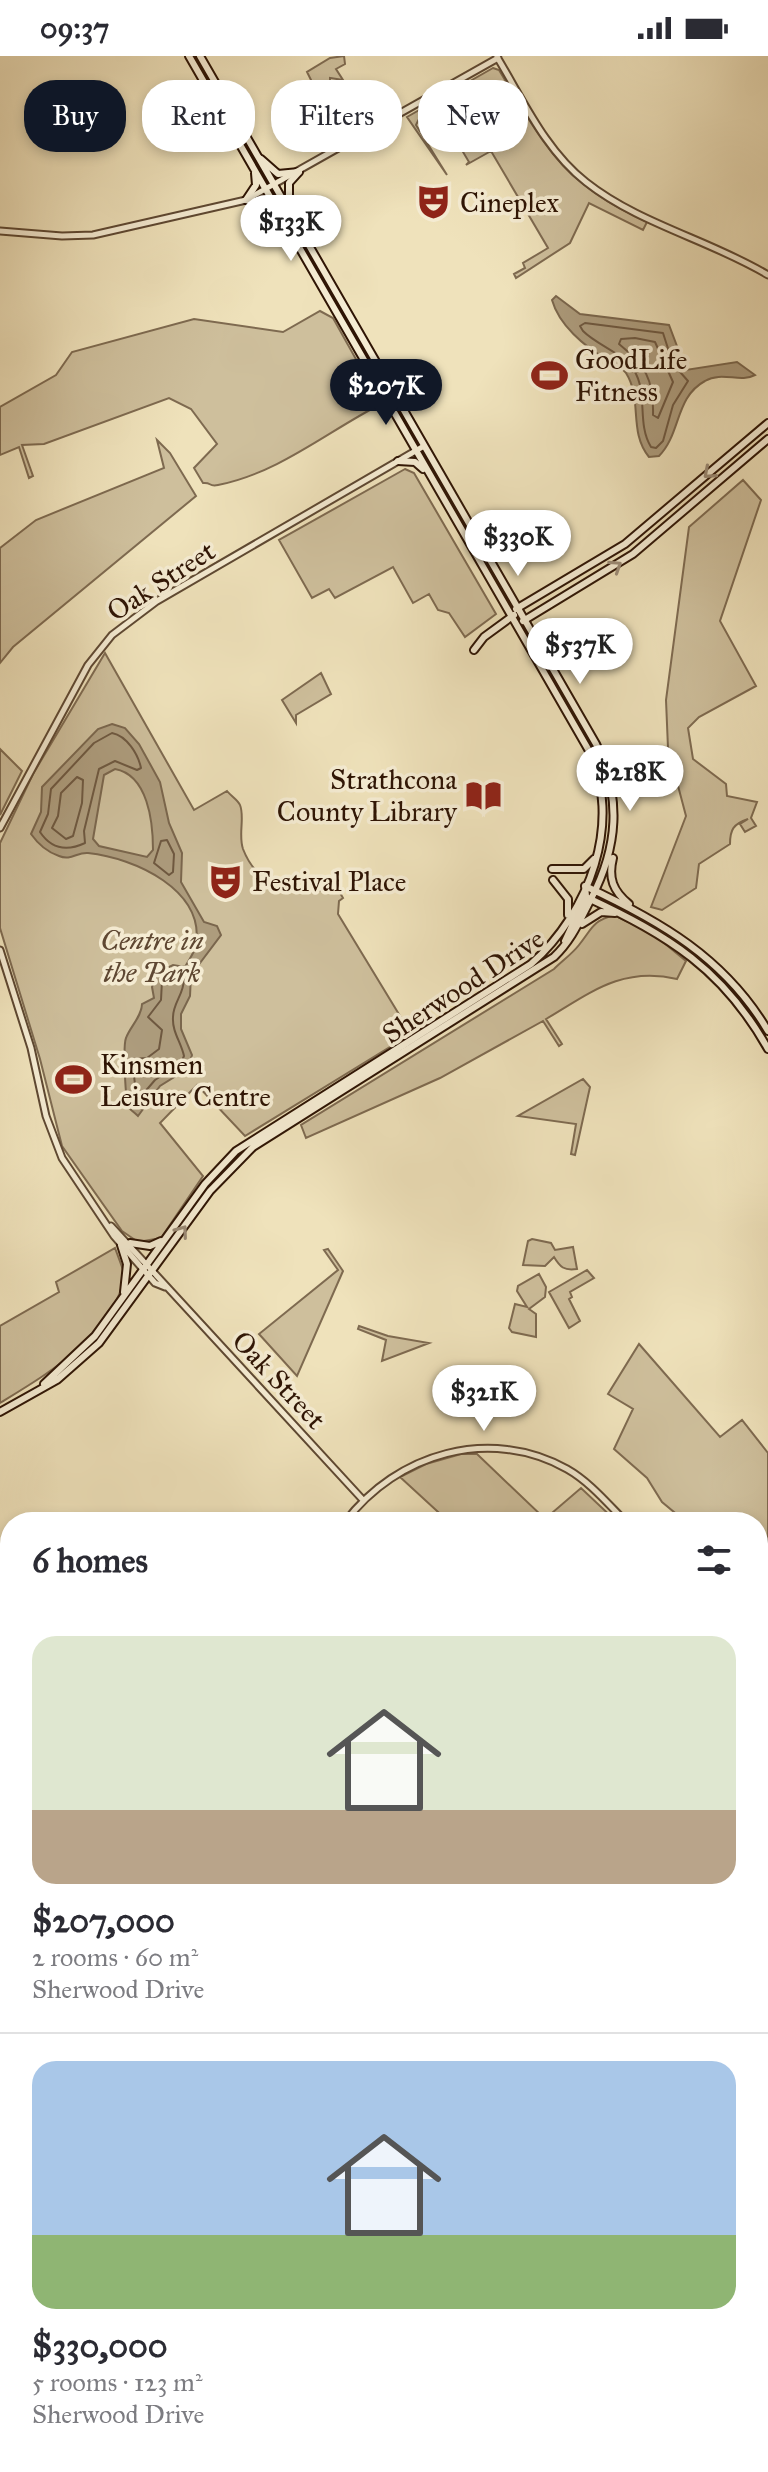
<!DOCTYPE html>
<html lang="en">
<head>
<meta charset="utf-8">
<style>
  :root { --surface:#fff; --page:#f7f7f7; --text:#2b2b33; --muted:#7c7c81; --line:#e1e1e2; --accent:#111827 }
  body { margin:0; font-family:"IM FELL Great Primer",serif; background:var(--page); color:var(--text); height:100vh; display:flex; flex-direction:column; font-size:30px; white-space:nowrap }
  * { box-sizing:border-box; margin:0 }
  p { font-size:26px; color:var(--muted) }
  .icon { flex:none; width:44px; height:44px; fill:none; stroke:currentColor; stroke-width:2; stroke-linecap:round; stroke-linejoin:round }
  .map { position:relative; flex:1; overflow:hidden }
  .side { position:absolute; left:0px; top:1456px; width:768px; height:960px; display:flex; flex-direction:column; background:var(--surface); border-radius:32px 32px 0 0; box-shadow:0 4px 12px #0003 }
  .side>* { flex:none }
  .banner { position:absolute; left:24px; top:24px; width:720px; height:72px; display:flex; gap:16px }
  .price { position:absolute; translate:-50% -68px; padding:0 18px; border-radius:28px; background:#fff; color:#222; font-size:26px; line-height:52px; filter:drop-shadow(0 2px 4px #0008) }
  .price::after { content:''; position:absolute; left:50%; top:48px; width:24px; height:18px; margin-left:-12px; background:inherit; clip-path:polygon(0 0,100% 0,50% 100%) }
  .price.active { background:var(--accent); color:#fff }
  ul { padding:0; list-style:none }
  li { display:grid; align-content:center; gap:16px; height:424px; padding:0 32px }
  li+li { border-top:2px solid var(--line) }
  li span { display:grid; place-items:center; height:248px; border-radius:24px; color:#555 }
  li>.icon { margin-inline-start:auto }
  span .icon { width:144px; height:144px; fill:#fffc; stroke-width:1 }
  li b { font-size:34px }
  h2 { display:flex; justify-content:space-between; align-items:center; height:96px; padding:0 32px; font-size:34px }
  .chip { padding:0 28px; border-radius:32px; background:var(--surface); box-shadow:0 4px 12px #0003; font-size:28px; line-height:72px }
  .chip.active { background:var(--accent); color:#fff }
  .status { display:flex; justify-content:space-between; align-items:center; height:56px; padding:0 40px; background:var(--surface); direction:ltr }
  .status svg { height:22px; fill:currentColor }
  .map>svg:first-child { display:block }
</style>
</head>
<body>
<div class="status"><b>09:37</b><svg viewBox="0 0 49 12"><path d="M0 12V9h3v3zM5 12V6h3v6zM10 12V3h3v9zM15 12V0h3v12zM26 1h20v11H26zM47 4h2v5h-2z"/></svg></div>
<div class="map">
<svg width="768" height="2416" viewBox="0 0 768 2416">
  <rect width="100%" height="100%" fill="#efe2bb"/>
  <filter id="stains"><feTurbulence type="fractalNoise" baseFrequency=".0025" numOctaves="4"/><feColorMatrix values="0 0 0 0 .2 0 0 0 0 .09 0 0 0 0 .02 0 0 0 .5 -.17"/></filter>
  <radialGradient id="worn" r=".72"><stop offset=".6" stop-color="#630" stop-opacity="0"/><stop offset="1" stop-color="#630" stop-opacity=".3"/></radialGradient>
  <!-- green -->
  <path fill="#cebf9c" stroke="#7e6a50" stroke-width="2" d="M344,0l1,8 -9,5 7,11 -13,-2v7l-15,3 -8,-16 23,-14z
    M493,12l6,2c46,76 62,113 148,152l-4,8 -54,-27 -19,40 -54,35 -2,-4 11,-6 -2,-5 25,-15 -57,-97 -25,14 3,-3 -29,-49 -7,-2 -14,8 -3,6 31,50 -40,-58z
    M320,255l13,7 48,86c-53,27 -102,69 -163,81 -10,2 -6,-3 -15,-2l-9,-15 23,-24 -26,-35 -22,-11 -125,46 -22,1 11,31 -4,2 -10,-31 -19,8v-48l56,-32 16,-23 122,-33 89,13z
    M157,384l13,13 26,43 -183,151 -13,16v-115l36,-28 128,-52z
    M405,413l9,4 82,141 -31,23 -16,-24 -11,-3 -9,-16 -16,9 -20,-36 -58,31 -6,-9 -17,9 -33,-58z
    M743,424l18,20 -41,121 36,65 -57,31 -11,11 5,31 33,25 1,12 30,6 -6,16 5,8 -11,6 -5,-8 8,-5c-15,5 -18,11 -18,25l-31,20 -3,24 -34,22 -11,-3 35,-91 -18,-68 -2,-48 23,-173z
    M105,597l89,157 33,-19c4,5 11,9 13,14 5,12 -2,30 3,44 15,39 56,51 93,37l7,12 -4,3 -1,13 73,120 -166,102 -48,-51 -37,38 43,53 -42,62 -23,4 -16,-11 -60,-85 -22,-87 -40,-131v-85l33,-69z
    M321,617l10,21 -35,21v8l-14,-23z
    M0,693l22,22 -22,44z
    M614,859l39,19 33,27 -9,18c-55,-13 -87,14 -131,40l16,25 -3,2 -16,-25 -103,57 -134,60 -5,-13 253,-156c8,-8 18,-15 25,-24 13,-16 13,-24 35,-30z
    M583,1023l7,8 -15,68 -4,-1 5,-30 -58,-8z
    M532,1183l19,4 4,7 18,-3 4,22c-13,2 -17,-2 -23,-12l-9,9 -22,-1 5,-24z
    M115,1192l10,27c-12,61 -76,98 -125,128v-77l59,-34 -3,-10z
    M328,1193l15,22 -46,105 -38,-42 79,-64 -14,-20z
    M587,1214l7,8 -24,14 2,5 -3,2 11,22 -11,7 -20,-36z
    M539,1218l7,13 -1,10 -16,12 7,5v23l-24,-5 -3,-4 6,-24 12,3 -10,-16 1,-5z
    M359,1270l29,10 41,7 -47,18 4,-21 -28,-11z
    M639,1288l81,93 22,-17 26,33v148l-10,-3v-76h-72l-24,-20 -15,-24 -33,-29 19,-40 -25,-15z
    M461,1398h16l68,65 36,-31 36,34h-168l-49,-45 26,-13z
    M768,1962v104l-10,-10v-88z"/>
  <!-- water -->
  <path fill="#ad9c7d" stroke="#7a664d" stroke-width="2" fill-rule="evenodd" d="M556,240l24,18 89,11 17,45 51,-8 18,13c-15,8 -33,-4 -50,6 -30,16 -24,53 -46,75l-10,1c-21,-26 -6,-57 -23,-84 -5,-7 -12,-9 -20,-14 -22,-13 -47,-34 -54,-59z
    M112,668l13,4 14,16 21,38 9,41 13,30 -1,29 23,40 13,4 4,9 -30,40 -1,21 -9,18v15l11,26 -5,14 -27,17 -22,30c-1,-1 -8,-7 -9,-8 -4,-6 -6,-63 -3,-70 4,-11 16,-22 16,-34l12,-6 -2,-11 5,-14 16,-8 12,2c3,-6 10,-15 11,-22 9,-55 -61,-87 -108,-92 -11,-1 -17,8 -29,3 -12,-4 -21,-12 -28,-22l10,-22 1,-25 56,-58zM115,713c33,6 38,53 38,81l-6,7 -48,-11 -6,-7 11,-64z"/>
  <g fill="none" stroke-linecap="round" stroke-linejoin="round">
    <!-- shore -->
    <path stroke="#6e5840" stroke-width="2" d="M585,267l78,10 10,31 15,17 -15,24 -10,36 -7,7 -5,-1c-16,-26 0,-60 -22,-83 -12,-13 -33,-20 -46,-33l-3,-5z
      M635,282l20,4 18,40 -15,36 -5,-3c1,-36 -8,-50 -34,-71l2,-5z
      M112,677c15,3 26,21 29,35l-4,2 -22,-9 -16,8 -15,62 1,12c-17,8 -33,7 -45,-11l8,-18 3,-25 43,-46z
      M77,721l6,3 -1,23 -9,33 -7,3 -14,-11 6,-12 3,-23z
      M167,784l7,14 -1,18 -4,3 -15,-12 7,-22z
      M174,917l10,6c0,15 -11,24 -11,38 -1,15 8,25 11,39l-3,7 -26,17 -18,21 -5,-42 15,-1 12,-9 3,-19 -14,-13 13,-17 1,-20z"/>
    <defs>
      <path id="tertiary" d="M497,1c26,43 49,94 89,125 53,42 124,58 182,93
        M0,175l62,5 31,-1 153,-35 252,-142
        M0,772l88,-163 24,-30 45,-34 267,-155
        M0,894l31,98 15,68 16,42 52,78 41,47 10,4
        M111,1170l252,274
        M345,1466c52,-69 145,-96 222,-53 23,13 41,35 59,53
        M758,1548l10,4
        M758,1846l10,-10
        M185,2406l6,10
        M197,2408l14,8"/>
      <path id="secondary" d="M261,103l17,15 21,-2
        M246,144l18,2 11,8
        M246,144l10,-15 -1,-12
        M289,152v-25l10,-11
        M398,405l17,1 8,7
        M516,553l109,-65 143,-121
        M523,565l110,-67 135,-115
        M474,594l10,-13 30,-22
        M613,802c-5,20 0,33 16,46
        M552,813h32l10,-10
        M553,824l15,19v16
        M585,830c75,35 140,72 183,145
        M588,842c81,38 135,71 180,151
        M582,868l19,-12 14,1
        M565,885l21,-45 -1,-10
        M130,1187l20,3 11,-5
        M121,1189l6,19 -3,28
        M44,1328l51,-48 110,-152 31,-33 295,-187c58,-51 93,-143 57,-215l-399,-693
        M0,1356l57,-32 42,-37 111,-152 43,-44 301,-190c18,-17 26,-37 37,-58 27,-52 31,-102 5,-155l-396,-688
        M758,1929l10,-6
        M758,1943l10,-6
        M0,2052l10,18
        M0,2071l10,19
        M0,2366l10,-6
        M0,2378l10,-6"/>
    </defs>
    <!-- tertiary casing -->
    <use href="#tertiary" stroke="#5e4832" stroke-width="9"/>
    <!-- secondary casing -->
    <use href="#secondary" stroke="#2e1404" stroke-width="10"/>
    <!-- tertiary -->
    <use href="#tertiary" stroke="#f5ecd3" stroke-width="5"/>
    <!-- secondary -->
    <use href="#secondary" stroke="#f5ecd3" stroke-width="6"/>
  </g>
  <!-- one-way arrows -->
  <defs><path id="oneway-chevron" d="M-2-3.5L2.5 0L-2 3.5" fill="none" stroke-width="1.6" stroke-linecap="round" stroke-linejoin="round" transform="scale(2)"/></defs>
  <g stroke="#9b8b76">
    <use href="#oneway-chevron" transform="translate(709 417) rotate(139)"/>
    <use href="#oneway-chevron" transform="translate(616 510) rotate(-33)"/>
    <use href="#oneway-chevron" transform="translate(182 1175) rotate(-54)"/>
  </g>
  <!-- icons -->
  <defs>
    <symbol id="theatre-bare" viewBox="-9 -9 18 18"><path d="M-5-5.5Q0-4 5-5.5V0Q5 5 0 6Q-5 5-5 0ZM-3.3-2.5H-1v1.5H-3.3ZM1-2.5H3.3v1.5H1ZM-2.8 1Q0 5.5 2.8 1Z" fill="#8f2418" stroke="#f5ecd3" stroke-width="2.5" paint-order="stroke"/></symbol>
    <symbol id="stadium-bare" viewBox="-9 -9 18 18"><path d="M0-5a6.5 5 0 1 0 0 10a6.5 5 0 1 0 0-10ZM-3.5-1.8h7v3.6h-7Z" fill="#8f2418" stroke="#f5ecd3" stroke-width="2.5" paint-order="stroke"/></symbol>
    <symbol id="library-bare" viewBox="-9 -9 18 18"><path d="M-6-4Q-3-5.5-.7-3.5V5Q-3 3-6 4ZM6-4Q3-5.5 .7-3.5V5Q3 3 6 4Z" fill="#8f2418" stroke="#f5ecd3" stroke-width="2.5" paint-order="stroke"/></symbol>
  </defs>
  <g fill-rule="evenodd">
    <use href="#theatre-bare" x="408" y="120" width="51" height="51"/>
    <use href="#stadium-bare" x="524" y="294" width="51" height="51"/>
    <use href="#library-bare" x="458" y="714" width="51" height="51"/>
    <use href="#theatre-bare" x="200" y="800" width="51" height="51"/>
    <use href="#stadium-bare" x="48" y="998" width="51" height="51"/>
  </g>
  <g text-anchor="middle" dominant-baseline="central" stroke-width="7" stroke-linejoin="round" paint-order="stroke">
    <!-- poi labels -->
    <g font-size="28" fill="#2e1404" stroke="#f5ecd3" text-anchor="start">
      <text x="460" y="146">Cineplex</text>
      <text x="575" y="303">GoodLife<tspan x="575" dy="32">Fitness</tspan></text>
      <text x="457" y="723" text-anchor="end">Strathcona<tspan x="457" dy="32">County Library</tspan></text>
      <text x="252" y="825">Festival Place</text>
      <text x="100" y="1008">Kinsmen<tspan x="100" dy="32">Leisure Centre</tspan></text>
    </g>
    <!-- street labels -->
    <g font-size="28" fill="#2e1404" stroke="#f5ecd3">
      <text transform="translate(161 525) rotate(-33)">Oak Street</text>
      <text transform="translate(463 930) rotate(-33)">Sherwood Drive</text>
      <text transform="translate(279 1324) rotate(47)">Oak Street</text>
    </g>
    <!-- park labels -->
    <g font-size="28" font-style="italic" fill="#5e4732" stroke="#f5ecd3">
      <text x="152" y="884">Centre in<tspan x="152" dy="32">the Park</tspan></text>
    </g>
  </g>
  <rect width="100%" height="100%" filter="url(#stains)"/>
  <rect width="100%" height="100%" fill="url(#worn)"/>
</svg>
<b class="price" style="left:291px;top:207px">$133K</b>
<b class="price active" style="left:386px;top:371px">$207K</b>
<b class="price" style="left:518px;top:522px">$330K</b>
<b class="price" style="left:580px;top:630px">$537K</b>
<b class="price" style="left:630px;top:757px">$218K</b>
<b class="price" style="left:484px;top:1377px">$321K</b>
<div class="banner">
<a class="chip active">Buy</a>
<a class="chip">Rent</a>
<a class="chip">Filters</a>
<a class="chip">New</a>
</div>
<section class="side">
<h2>6 homes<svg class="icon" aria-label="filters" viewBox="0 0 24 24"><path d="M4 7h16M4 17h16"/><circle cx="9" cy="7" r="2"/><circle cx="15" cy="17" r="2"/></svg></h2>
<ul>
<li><span style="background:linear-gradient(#dfe7d0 70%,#b9a48a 0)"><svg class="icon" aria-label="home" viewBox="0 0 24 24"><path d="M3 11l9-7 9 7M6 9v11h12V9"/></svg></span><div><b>$207,000</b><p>2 rooms · 60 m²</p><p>Sherwood Drive</p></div></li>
<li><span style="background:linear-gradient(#a9c7e8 70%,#8fb573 0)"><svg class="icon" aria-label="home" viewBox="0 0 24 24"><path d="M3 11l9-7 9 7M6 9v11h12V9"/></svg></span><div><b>$330,000</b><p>5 rooms · 123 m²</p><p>Sherwood Drive</p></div></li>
</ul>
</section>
</div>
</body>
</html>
